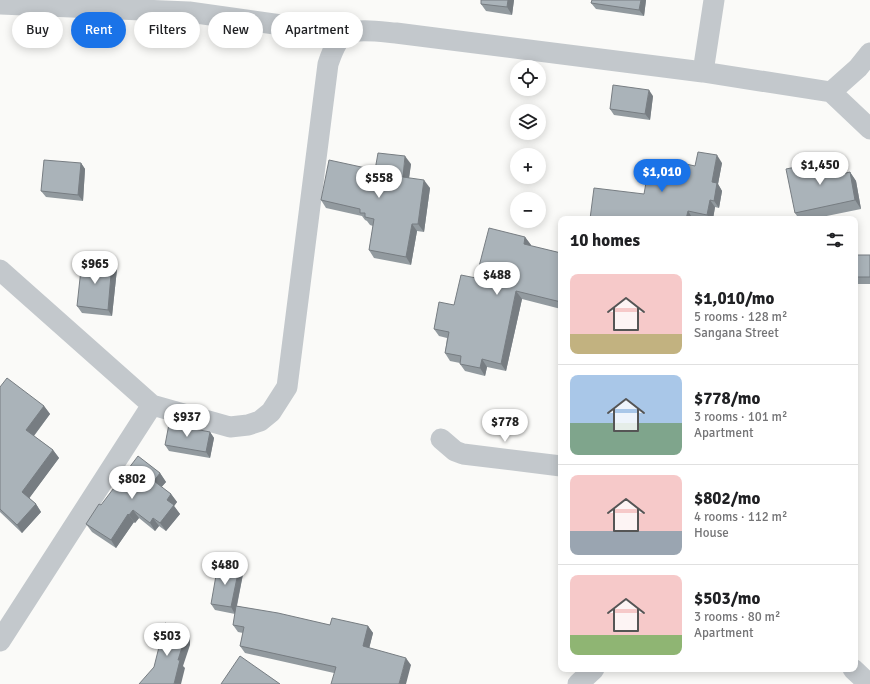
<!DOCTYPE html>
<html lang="en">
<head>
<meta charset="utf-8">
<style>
  :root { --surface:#fff; --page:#f2f2f2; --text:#202124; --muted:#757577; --line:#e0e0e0; --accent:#1a73e8 }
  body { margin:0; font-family:Signika,sans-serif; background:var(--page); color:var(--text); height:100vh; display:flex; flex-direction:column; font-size:15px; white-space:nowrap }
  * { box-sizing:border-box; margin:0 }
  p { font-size:13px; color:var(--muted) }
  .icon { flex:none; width:22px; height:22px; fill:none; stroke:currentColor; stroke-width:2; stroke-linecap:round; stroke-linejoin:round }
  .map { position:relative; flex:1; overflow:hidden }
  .drawer { position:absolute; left:558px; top:216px; width:300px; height:456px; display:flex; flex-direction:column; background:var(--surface); border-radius:8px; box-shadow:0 2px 10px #0003 }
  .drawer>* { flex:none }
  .banner { position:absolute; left:12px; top:12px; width:380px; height:36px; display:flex; gap:8px }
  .fabs { position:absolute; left:510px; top:60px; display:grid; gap:8px }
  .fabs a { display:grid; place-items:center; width:36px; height:36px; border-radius:50%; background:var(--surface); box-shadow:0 2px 10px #0003; font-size:20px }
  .price { position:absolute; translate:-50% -34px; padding:0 9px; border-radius:14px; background:#fff; color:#222; font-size:13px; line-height:26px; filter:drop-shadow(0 1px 2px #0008) }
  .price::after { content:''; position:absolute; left:50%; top:24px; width:12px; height:9px; margin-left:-6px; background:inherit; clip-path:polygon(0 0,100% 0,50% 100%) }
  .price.active { background:var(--accent); color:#fff }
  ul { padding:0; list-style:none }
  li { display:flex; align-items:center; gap:12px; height:100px; padding:0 12px }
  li+li { border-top:1px solid var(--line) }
  li span { display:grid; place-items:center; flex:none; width:112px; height:80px; border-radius:8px; color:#555 }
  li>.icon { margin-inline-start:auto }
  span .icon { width:48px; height:48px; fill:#fffc; stroke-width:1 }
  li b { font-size:17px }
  h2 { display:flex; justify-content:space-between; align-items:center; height:48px; padding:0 12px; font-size:17px }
  .pill { padding:0 14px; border-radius:18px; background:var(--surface); box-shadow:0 2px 10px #0003; font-size:14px; line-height:36px }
  .pill.active { background:var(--accent); color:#fff }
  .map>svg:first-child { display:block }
</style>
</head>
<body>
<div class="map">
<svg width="870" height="684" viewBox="0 0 870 684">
  <rect width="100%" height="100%" fill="#fafaf8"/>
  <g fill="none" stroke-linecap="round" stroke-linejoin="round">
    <!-- minor -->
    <path stroke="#c3c8cc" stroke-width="21" d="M0,4l189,8 156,22
      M703,72l11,-72
      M831,92l27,-24 12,-15
      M0,270l152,135 78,22 18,-2 12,-4 11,-9 16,-25 41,-323c3,-9 9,-25 17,-30 11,-6 38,-2 51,-1l307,39 128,20 39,37
      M441,439l14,12 8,3 98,12
      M0,641l152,-236
      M853,669l16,15
      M578,684l16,-15"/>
  </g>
  <!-- wall -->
  <path fill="#929a9f" d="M481,0h33l-2,15 -26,-4 -5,-7z
    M592,0h54l-2,16 -48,-7 -5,-6z
    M653,96l-3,24 -36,-5 -4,-6z
    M839,158l6,9 1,6 4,-1 6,9 5,28 -49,10h-13l-4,-6z
    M81,163l4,6 -2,32 -37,-4 -5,-6z
    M722,163l-4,21 4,7 -3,17 -4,-1 -2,12h-123l54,-25 32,-29 19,1z
    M411,164l-2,14 21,10 -6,44 -7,-1 -6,34 -37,-7 -5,-8 4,-24 -3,-1 -3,-4 -2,-1 -3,-4 -36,-8 -5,-8 54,-30z
    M525,237l6,8v1l30,7v56l-39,-10 -16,72 -19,-4 -2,9 -20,-5 -5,-7v-1l-10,-2 -5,-8 2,-15 -8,-2 -5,-7 42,-51z
    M855,255h15v29h-15z
    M112,263l5,6 -5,47 -30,-3 -5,-7z
    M0,387l44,19 6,8 -16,22 19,14 6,8 -30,40 7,6 5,8 -19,21 -22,-21z
    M210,432l4,6 -4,20 -41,-7 -4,-6z
    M160,473l6,9 -5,5 10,7 6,8 -3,4 6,8 -14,17 -7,-5 -4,5 -16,-13 -4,5 -1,-1 -18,26 -24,-16 -6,-8z
    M243,574l-6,32 93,19 38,1 5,7 -4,15 42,17 -77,8 -89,-20 -5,-7 3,-13 -5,-1 -5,-7 2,-11 -20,-4 -4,-6z"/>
  <!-- shaded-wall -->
  <path fill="#777d82" d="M508,0h6l-2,15 -5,-8z
    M641,0h5l-2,16 -5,-6z
    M649,90l4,6 -3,24 -5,-6z
    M717,155l5,8 -4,21 4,7 -3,17 -5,-7 -2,-19z
    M405,156l6,8 -3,21 -5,-8z
    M839,158l6,9 3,16 -6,-9z
    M81,163l4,6 -2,32 -5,-6z
    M850,172l6,9 5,28 -6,-9z
    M424,180l6,8 -6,44 -6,-8z
    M710,200l5,7 -2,12h-3l-3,-4z
    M688,211l5,8h-7z
    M412,224l5,7 -6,34 -5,-8z
    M525,237l6,8 -2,7 -5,-8z
    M112,263l5,6 -5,47 -4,-6z
    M516,291l6,8 -16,72 -5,-7z
    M482,359l5,8 -2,9 -5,-8z
    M44,406l6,8 -18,24 -6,-8z
    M210,432l4,6 -4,20 -4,-6z
    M53,450l6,8 -31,42 -6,-8z
    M160,473l6,9 -6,7 -6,-8z
    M171,494l6,8 -3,4 6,8 -14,17 -6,-8 7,-23z
    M36,504l5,8 -19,21 -5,-8z
    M133,510l6,8 -4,5 -6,-8z
    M128,514l6,8 -18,26 -5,-8z
    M153,518l6,8 -4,5 -5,-8z
    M239,568l4,6 -8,40 -4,-7z
    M368,626l5,7 -5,20 -5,-7z
    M185,631l5,7v7l-7,21 2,2 -4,16h-7l4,-24z
    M406,658l5,7 -5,19h-7z"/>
  <!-- building -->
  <path fill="#aab3b9" stroke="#777d82" d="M481,0h27l-1,7 -26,-3z
    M592,0h49l-2,10 -48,-7z
    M613,85l36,5 -4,24 -35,-5z
    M698,152l19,3 -5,27 5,1 -3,18 -4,-1 -3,15 -19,-4 -2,8h-96l4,-31 50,6 6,-34 26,5 1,-3 18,4z
    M378,153l27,3 -2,21 21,3 -6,44h-6l-6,33 -37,-7 5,-31 -9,-2v-4h-5v-4l-39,-9 8,-40 46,10z
    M839,158l3,16 8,-2 5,28 -60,13 -9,-44z
    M44,160l37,3 -3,32 -37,-4z
    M489,228l36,9 -1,7 37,9v49l-45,-11 -15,73 -19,-5 -2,9 -20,-4 1,-8 -16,-3 4,-21 -15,-3 5,-27 15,3 7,-30 15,3z
    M855,255h15v22h-15z
    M82,260l30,3 -4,47 -31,-4z
    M7,378l37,28 -18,24 27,20 -31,42 14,12 -19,21 -17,-16v-122z
    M169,424l41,8 -4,20 -41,-7z
    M138,456l22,17 -6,8 17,13 -4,6 7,5 -14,18 -7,-5 -3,5 -17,-13 -4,5 -1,-1 -17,26 -25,-16 13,-20 2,1z
    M218,564l21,4 -8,39 -20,-3z
    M236,606l42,7 52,12 2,-7 36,8 -5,20 43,12 -7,26h-68l5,-17 -96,-21 4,-19 -11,-2z
    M165,623l20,8v7l-7,22h2l-6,24h-35l15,-17z
    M240,656l40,28h-59z"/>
</svg>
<div class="fabs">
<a><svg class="icon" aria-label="locate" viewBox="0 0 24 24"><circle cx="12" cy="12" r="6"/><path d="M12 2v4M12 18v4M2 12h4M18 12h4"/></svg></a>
<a><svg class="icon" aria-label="layers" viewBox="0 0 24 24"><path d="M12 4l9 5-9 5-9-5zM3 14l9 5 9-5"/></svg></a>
<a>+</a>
<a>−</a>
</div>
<b class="price" style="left:820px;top:186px">$1,450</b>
<b class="price active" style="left:662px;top:193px">$1,010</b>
<b class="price" style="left:379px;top:199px">$558</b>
<b class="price" style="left:95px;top:285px">$965</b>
<b class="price" style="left:497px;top:296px">$488</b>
<b class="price" style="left:187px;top:438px">$937</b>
<b class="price" style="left:505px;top:443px">$778</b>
<b class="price" style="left:132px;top:500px">$802</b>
<b class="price" style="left:225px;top:586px">$480</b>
<b class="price" style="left:167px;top:657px">$503</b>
<div class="banner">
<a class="pill">Buy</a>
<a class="pill active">Rent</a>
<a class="pill">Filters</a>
<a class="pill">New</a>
<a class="pill">Apartment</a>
</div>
<section class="drawer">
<h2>10 homes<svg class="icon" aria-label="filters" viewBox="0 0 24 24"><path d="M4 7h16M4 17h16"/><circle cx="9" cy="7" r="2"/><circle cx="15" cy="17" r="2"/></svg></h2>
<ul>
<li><span style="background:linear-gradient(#f6c9c9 75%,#c2b280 0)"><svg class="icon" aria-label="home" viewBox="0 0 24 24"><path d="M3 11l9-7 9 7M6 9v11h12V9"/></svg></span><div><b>$1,010/mo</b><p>5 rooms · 128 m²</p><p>Sangana Street</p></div></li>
<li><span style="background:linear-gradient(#a9c7e8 60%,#7fa58c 0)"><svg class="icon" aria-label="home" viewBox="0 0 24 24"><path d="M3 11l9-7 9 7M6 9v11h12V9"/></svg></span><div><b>$778/mo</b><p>3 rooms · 101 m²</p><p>Apartment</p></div></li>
<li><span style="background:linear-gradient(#f6c9c9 70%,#9aa5b1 0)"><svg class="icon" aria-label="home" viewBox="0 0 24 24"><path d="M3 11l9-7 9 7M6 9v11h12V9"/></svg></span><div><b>$802/mo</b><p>4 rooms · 112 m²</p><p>House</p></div></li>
<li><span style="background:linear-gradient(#f6c9c9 75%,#8fb573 0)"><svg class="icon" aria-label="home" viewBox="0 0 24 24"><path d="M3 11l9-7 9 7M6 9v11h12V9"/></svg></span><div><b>$503/mo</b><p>3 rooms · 80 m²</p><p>Apartment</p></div></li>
</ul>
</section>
</div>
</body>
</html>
